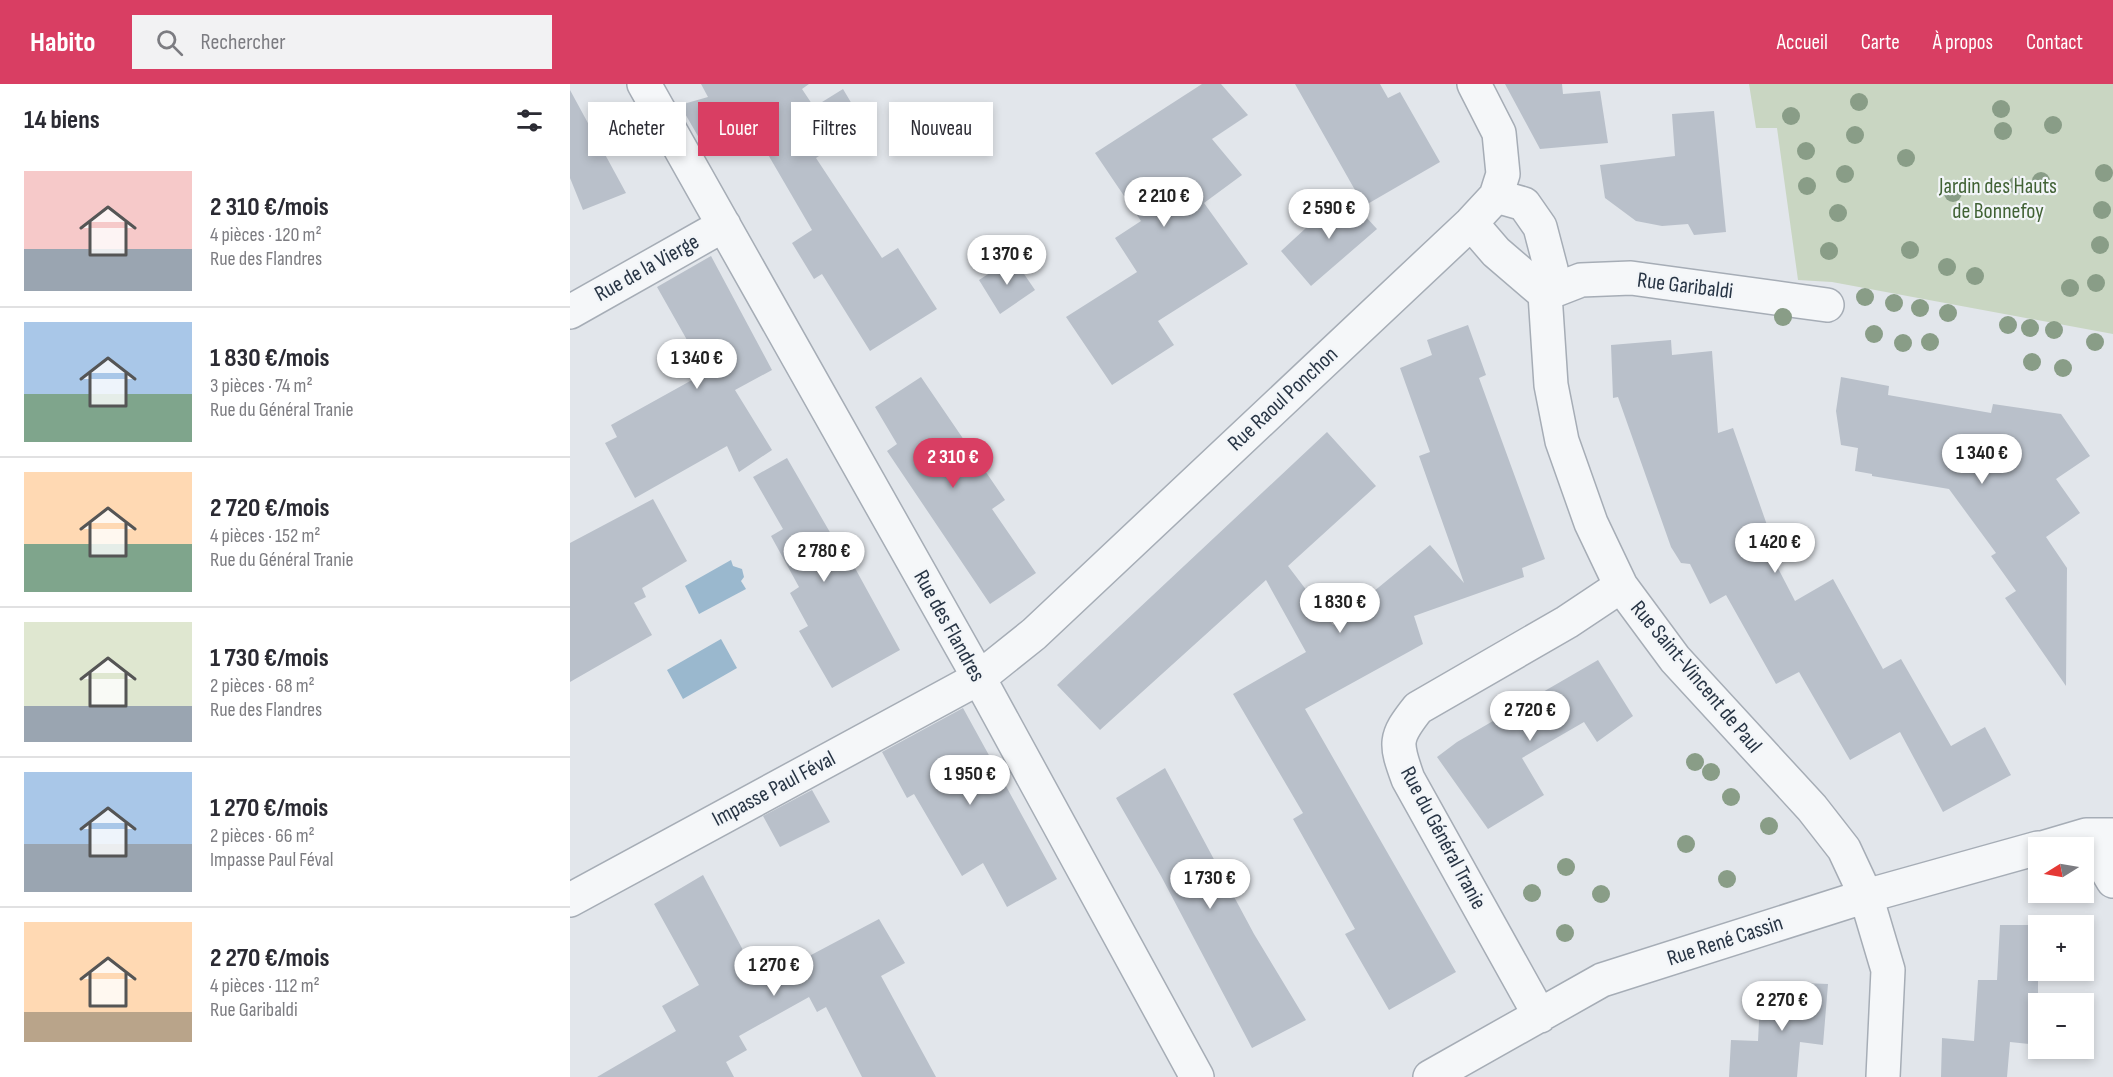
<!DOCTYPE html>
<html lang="fr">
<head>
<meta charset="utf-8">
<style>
  :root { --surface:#fff; --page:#f2f2f3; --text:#2b2b33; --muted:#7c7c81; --line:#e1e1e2; --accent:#d93e63 }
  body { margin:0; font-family:"Sofia Sans Condensed",sans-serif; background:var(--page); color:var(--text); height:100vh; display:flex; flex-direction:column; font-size:22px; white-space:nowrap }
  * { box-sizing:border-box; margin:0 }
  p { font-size:20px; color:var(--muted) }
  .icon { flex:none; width:33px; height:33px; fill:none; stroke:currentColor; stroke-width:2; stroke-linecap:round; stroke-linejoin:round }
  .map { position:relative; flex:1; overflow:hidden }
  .drawer { display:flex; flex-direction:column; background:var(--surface); width:570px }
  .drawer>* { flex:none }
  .guide { position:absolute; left:18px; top:18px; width:570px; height:54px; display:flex; gap:12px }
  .needle { width:39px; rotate:259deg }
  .buttons { position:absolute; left:1458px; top:753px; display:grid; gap:12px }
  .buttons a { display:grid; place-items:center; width:66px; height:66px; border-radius:0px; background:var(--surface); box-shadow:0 3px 9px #0003; font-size:30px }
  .price { position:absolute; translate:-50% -51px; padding:0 14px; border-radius:21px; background:#fff; color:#222; font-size:20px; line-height:39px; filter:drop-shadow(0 2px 3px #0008) }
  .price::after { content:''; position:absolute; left:50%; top:36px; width:18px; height:14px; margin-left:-9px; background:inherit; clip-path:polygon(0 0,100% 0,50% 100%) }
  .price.on { background:var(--accent); color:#fff }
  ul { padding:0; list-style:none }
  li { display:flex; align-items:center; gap:18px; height:150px; padding:0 24px }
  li+li { border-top:2px solid var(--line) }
  li span { display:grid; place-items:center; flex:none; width:168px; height:120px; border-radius:0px; color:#555 }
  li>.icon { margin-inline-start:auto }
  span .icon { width:72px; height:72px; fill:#fffc; stroke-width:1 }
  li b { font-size:26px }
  h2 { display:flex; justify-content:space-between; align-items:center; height:72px; padding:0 24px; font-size:26px }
  .tag { padding:0 21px; border-radius:0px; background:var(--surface); box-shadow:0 3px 9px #0003; font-size:21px; line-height:54px }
  .tag.on { background:var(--accent); color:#fff }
  header { display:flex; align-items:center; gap:36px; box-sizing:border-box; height:84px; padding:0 30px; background:var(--accent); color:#fff }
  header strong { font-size:28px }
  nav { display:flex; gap:33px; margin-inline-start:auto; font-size:21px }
  .search { width:420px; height:54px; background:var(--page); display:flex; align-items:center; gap:15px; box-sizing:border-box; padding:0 21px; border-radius:0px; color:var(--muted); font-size:22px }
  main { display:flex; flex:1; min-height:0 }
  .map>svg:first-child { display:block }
</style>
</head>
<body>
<header>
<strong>Habito</strong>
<div class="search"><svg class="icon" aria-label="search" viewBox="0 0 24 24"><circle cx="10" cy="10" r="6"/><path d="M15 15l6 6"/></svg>Rechercher</div>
<nav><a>Accueil</a><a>Carte</a><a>À propos</a><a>Contact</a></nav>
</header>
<main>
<section class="drawer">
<h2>14 biens<svg class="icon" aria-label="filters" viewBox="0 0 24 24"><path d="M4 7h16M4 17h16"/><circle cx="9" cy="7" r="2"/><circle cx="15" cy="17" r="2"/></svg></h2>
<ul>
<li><span style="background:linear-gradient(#f6c9c9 65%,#9aa5b1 0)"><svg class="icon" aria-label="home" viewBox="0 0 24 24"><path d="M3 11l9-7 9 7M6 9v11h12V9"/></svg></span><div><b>2 310 €/mois</b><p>4 pièces · 120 m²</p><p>Rue des Flandres</p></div></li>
<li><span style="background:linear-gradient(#a9c7e8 60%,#7fa58c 0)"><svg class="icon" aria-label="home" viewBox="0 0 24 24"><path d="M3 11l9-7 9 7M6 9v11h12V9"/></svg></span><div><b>1 830 €/mois</b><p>3 pièces · 74 m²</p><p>Rue du Général Tranie</p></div></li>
<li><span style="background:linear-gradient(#ffd9b3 60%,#7fa58c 0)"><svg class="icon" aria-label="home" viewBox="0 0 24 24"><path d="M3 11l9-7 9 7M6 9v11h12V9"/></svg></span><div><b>2 720 €/mois</b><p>4 pièces · 152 m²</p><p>Rue du Général Tranie</p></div></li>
<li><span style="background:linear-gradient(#dfe7d0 70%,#9aa5b1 0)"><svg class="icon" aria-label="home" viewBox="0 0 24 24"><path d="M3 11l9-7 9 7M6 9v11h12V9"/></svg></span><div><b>1 730 €/mois</b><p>2 pièces · 68 m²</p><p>Rue des Flandres</p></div></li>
<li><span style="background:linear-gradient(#a9c7e8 60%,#9aa5b1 0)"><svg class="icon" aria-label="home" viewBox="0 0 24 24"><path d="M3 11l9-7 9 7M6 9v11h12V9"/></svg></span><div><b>1 270 €/mois</b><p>2 pièces · 66 m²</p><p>Impasse Paul Féval</p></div></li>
<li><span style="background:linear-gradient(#ffd9b3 75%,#b9a48a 0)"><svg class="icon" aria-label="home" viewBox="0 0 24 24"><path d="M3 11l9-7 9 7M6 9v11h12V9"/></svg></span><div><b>2 270 €/mois</b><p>4 pièces · 112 m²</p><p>Rue Garibaldi</p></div></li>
</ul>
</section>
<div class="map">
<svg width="1543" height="993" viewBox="0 0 1543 993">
  <rect width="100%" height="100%" fill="#e2e6eb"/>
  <!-- green -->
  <path fill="#c9d6c2" d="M1179,0h364v250l-281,-52 -34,-2 -21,-152h-21z"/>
  <!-- water -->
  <path fill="#9ab8ce" d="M161,476l2,6 9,3 2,8 -3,4 5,8 -47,25 -14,-28z
    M151,555l16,29 -54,31 -16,-29z"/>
  <!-- building -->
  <path fill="#b9c0ca" d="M131,0h108l-7,5 12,18 29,-18 22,37 -49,32 66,100 16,-10 39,61 -67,42 -48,-77 -8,5 -22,-36 20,-13 -63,-108 -43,28 -26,-45 28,-8z
    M632,0h19l27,31 -36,24 30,36 -38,28 44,61 -90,57 16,24 -62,40 -46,-68 71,-45 -22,-34 26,-17 -46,-68z
    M725,0h85l8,14 12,-6 40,70 -76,44z
    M935,0h57l1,10 37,-3 8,52 -68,6z
    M0,6l56,103 -43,17 -13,-32z
    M1144,27l12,121 -32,3 -6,-11 -26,2 -26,-5 -31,-23 -5,-33 75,-9 -3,-42z
    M774,109l33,36 -66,57 -30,-35z
    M141,172l61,114 -37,20 37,60 -33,22 -12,-26 -92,52 -30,-55 12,-6 -6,-12 90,-50 -15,-26 5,-2 -34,-60z
    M443,174l22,32 -35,24 -21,-34z
    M898,241l18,50 -7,3 66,181 -23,9 2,9 -110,39 9,28 -118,65 151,263 -67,38 -44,-76 10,-5 -62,-110 10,-6 -70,-119 73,-42 -40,-72 -166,150 -43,-45 270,-253 49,54 -88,80 45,59 97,-80 34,38 -45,-127 11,-4 -30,-84 32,-13 -5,-15z
    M1101,256l1,15 40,-4 6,82 15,-5 41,117 -5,6 26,50 38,-22 50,90 18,-10 50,87 34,-19 26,48 -68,37 -43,-80 -50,28 -51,-88 -23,12 -50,-89 -16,9 -20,-40 -9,-1 -10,-16 -53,-150 -5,1 -2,-53z
    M351,293l84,123 -13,9 44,64 -46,31 -103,-153 10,-7 -22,-37z
    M1271,293l48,9 -1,9 103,18 2,-9 68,10 29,42 -34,23 24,34 -34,24 21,31 -1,118 -61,-88 11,-7 -25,-35 5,-3 -47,-64 -77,-13v-2l-17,-3 3,-23 -17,-3 -5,-34z
    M217,374l59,102 4,-1 50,91 -68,38 -33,-57 9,-5 -18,-33 9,-6 -28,-51 12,-7 -30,-52z
    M83,415l34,62 -45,27 4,9 -12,6 18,32 -82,47v-139z
    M1028,576l35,56 -36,26 -13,-20 -62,36 22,37 -56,34 -51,-72 20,-15z
    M393,624l94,171 -50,28 -24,-44 -21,13 -48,-82 -7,4 -25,-46z
    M595,684l89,166 52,86 -54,28 -91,-172 -45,-78z
    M242,706l18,32 -50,25 -17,-31z
    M133,791l57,107 119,-63 26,44 -24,13 55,101h-74l-36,-70 -9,5 -8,-15 -70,39 8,14 -21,12 8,15h-137l79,-46 -14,-25 37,-21 -45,-81z
    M1430,841h51l-13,1v44h8l-1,11h-7v64l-28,-3 -3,35h-66l1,-39 32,3 4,-61h19z
    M1205,898l53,2 -5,61 -23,-3 -3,35h-68l2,-37 27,1 2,-40 14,2z"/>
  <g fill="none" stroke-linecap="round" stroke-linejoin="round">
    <defs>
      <path id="minor" d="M74,0l335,594 218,399
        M926,112l28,8 16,23 11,42 -6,25 6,91 11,56 29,82 30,63 54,73 137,149 32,41 22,47 22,74 -5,107
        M901,139l25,29 49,42
        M975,210l36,-14 50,-2 196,27
        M0,228l154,-87
        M1516,751l27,46
        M1472,764l44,-13h27
        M0,816l409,-222 55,-44 437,-411 25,-27 7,-22 -4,-41 -25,-49
        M970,932l-132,-237c-13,-36 -14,-41 10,-71l149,-86 54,-36
        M860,993l172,-97 264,-84 172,-48"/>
    </defs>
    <!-- minor casing -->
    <use href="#minor" stroke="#a6adb6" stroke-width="36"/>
    <!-- minor -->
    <use href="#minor" stroke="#f5f7f9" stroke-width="33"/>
  </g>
  <!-- trees -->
  <g fill="#899d87">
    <circle cx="1289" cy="18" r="9"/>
    <circle cx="1431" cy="25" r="9"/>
    <circle cx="1221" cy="32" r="9"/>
    <circle cx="1483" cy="41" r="9"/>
    <circle cx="1433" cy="47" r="9"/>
    <circle cx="1285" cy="51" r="9"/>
    <circle cx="1236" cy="67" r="9"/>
    <circle cx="1336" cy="74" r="9"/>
    <circle cx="1534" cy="89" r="9"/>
    <circle cx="1275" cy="90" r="9"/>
    <circle cx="1471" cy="97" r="9"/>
    <circle cx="1447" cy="101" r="9"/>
    <circle cx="1237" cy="102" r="9"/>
    <circle cx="1383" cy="109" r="9"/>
    <circle cx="1532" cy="126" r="9"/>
    <circle cx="1268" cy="129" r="9"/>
    <circle cx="1530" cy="161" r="9"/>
    <circle cx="1340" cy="166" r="9"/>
    <circle cx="1259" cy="167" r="9"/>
    <circle cx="1377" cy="183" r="9"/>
    <circle cx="1405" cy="192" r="9"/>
    <circle cx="1526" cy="199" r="9"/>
    <circle cx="1500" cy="204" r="9"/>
    <circle cx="1295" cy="213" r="9"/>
    <circle cx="1324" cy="219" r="9"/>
    <circle cx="1350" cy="224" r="9"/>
    <circle cx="1378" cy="229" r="9"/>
    <circle cx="1213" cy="233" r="9"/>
    <circle cx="1438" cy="241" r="9"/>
    <circle cx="1460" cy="244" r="9"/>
    <circle cx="1484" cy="246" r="9"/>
    <circle cx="1304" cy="250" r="9"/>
    <circle cx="1360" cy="258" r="9"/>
    <circle cx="1525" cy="258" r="9"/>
    <circle cx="1333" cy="259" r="9"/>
    <circle cx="1462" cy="278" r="9"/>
    <circle cx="1493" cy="284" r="9"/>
    <circle cx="1125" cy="678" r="9"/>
    <circle cx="1141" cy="688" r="9"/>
    <circle cx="1161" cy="713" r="9"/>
    <circle cx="1199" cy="742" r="9"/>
    <circle cx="1116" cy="760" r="9"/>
    <circle cx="996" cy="783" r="9"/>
    <circle cx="1157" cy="795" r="9"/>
    <circle cx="962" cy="809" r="9"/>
    <circle cx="1031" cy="810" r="9"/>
    <circle cx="995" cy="849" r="9"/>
  </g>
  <g text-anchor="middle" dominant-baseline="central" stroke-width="4.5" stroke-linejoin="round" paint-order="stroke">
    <!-- park labels -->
    <g font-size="22" fill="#416235" stroke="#f2f5f8">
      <text x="1428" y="102">Jardin des Hauts<tspan x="1428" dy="25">de Bonnefoy</tspan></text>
    </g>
    <!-- street labels -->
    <g font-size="22" fill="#283545" stroke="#f2f5f8">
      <text transform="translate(77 184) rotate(-29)">Rue de la Vierge</text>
      <text transform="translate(1115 202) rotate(7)">Rue Garibaldi</text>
      <text transform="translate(713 315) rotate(-43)">Rue Raoul Ponchon</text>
      <text transform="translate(379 542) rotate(61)">Rue des Flandres</text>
      <text transform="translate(1126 593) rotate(50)">Rue Saint-Vincent de Paul</text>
      <text transform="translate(204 705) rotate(-28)">Impasse Paul Féval</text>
      <text transform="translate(873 754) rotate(62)">Rue du Général Tranie</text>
      <text transform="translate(1155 857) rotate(-18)">Rue René Cassin</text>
    </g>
  </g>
</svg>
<div class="buttons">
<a><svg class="needle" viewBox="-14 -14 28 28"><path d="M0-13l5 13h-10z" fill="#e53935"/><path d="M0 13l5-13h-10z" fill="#7c7c81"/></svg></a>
<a>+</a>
<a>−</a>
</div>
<b class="price" style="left:594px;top:144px">2 210 €</b>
<b class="price" style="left:759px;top:156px">2 590 €</b>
<b class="price" style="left:437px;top:202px">1 370 €</b>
<b class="price" style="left:127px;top:306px">1 340 €</b>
<b class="price" style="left:1412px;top:401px">1 340 €</b>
<b class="price on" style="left:383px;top:405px">2 310 €</b>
<b class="price" style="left:1205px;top:490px">1 420 €</b>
<b class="price" style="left:254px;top:499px">2 780 €</b>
<b class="price" style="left:770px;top:550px">1 830 €</b>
<b class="price" style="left:960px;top:658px">2 720 €</b>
<b class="price" style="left:400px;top:722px">1 950 €</b>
<b class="price" style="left:640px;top:826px">1 730 €</b>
<b class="price" style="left:204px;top:913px">1 270 €</b>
<b class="price" style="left:1212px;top:948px">2 270 €</b>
<div class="guide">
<a class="tag">Acheter</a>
<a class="tag on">Louer</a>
<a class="tag">Filtres</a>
<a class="tag">Nouveau</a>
</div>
</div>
</main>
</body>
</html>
